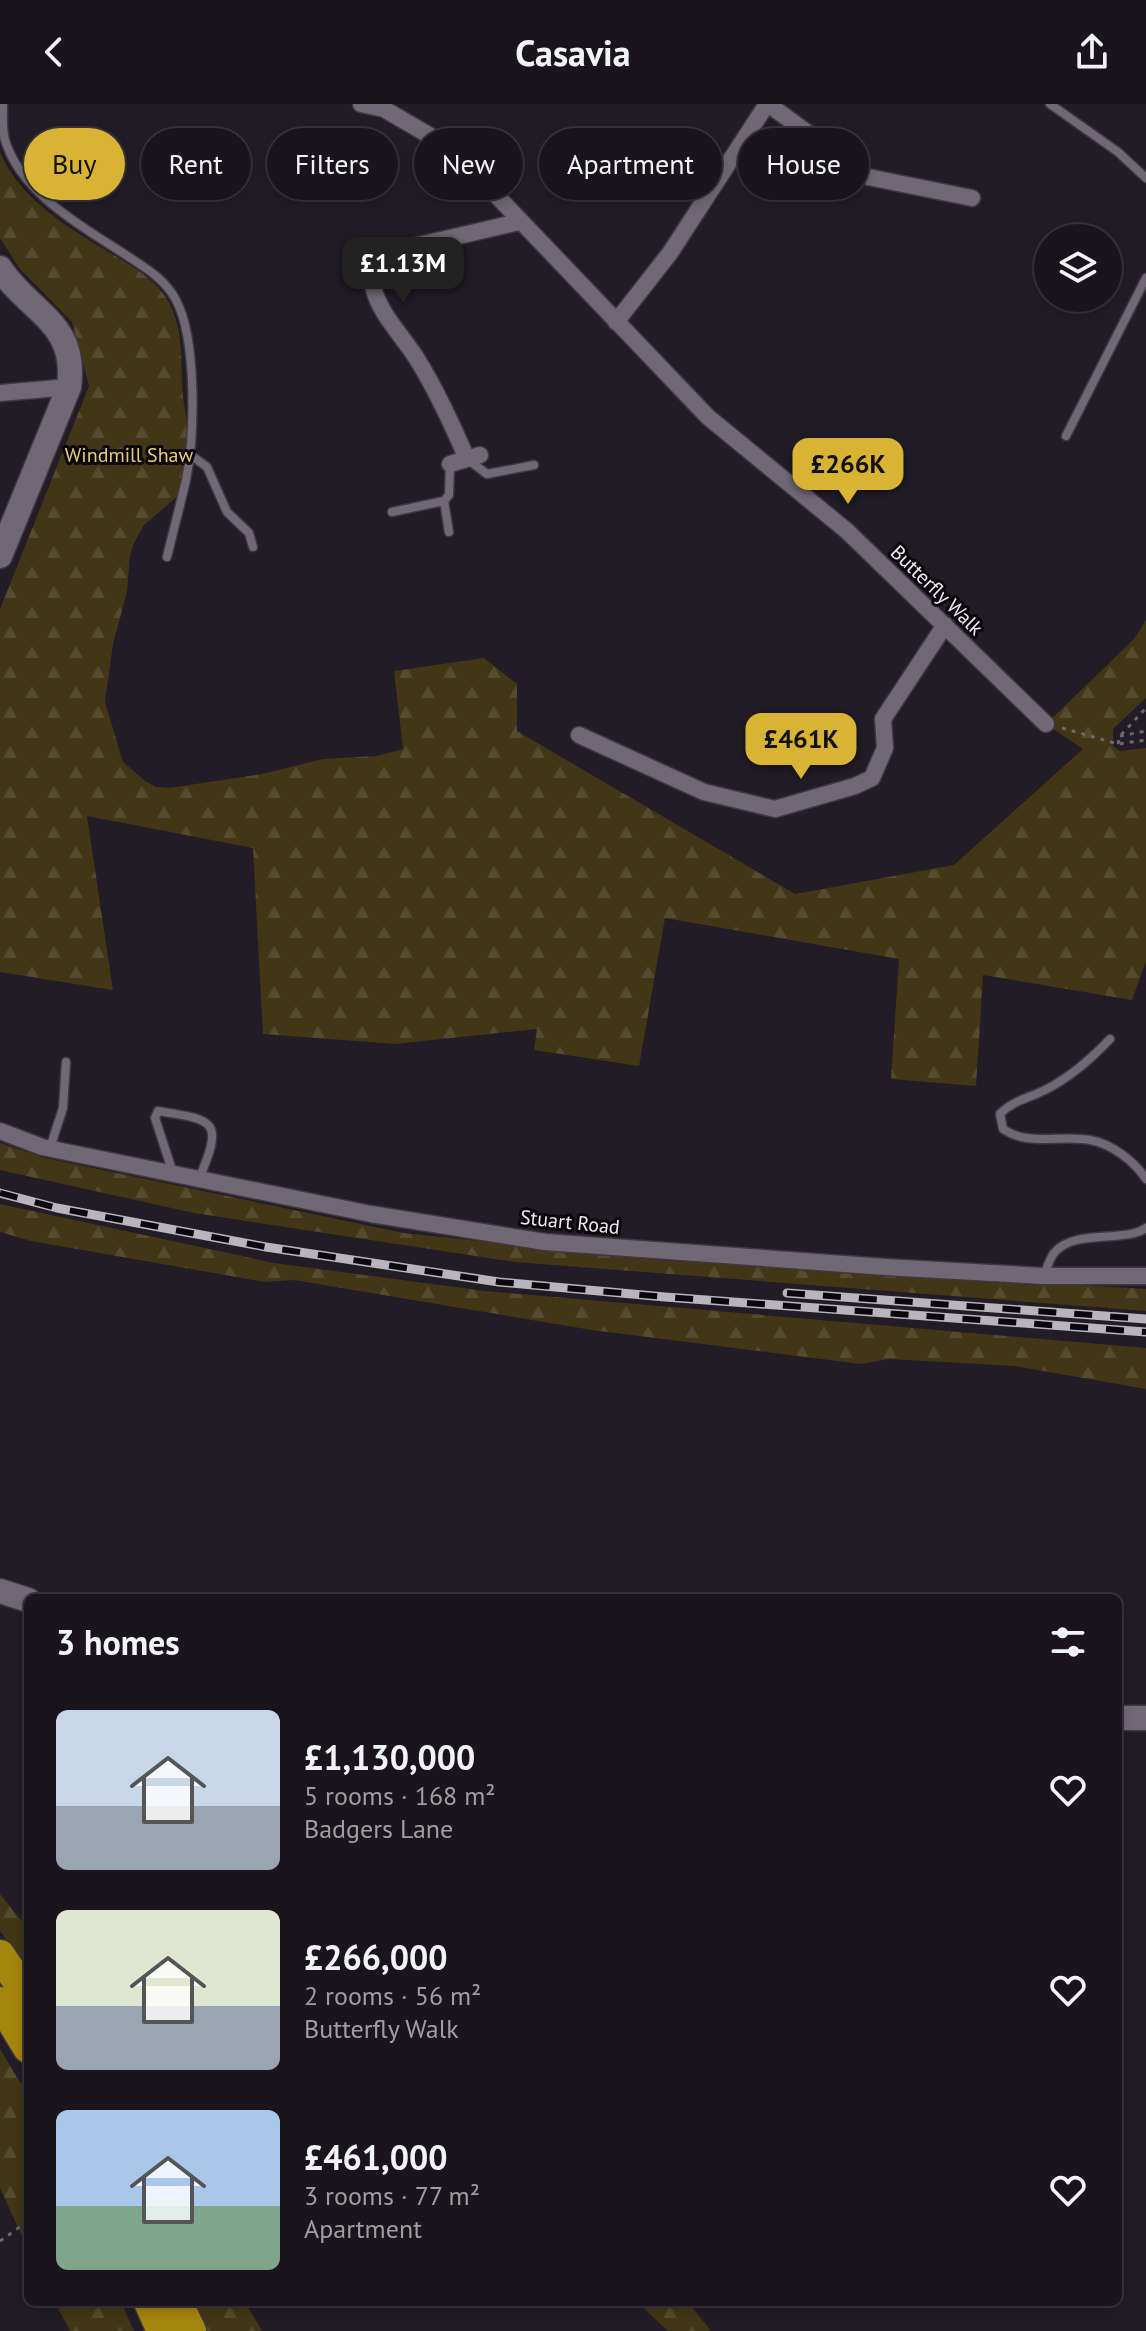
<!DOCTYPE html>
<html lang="en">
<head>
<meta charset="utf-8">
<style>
  :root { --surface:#1a151c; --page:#231e25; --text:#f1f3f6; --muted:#9f9fa3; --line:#38343b; --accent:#d9b334 }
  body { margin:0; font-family:"PT Sans",sans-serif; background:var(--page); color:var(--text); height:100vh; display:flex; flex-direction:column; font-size:30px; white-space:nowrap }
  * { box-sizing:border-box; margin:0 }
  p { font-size:26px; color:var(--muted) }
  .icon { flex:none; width:44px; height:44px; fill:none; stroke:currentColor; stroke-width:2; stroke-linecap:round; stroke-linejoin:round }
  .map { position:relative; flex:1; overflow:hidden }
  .panel { position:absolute; left:24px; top:1490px; width:1098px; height:712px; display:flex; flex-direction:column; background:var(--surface); border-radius:12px; box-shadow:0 4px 12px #0003,0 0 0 2px var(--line) }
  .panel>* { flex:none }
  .guide { position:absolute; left:24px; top:24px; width:1098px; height:72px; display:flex; gap:16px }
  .controls { position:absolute; left:1034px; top:120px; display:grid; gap:16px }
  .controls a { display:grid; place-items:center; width:88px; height:88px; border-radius:50%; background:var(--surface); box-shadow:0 4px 12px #0003,0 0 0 2px var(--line); font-size:40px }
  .price { position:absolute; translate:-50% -68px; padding:0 18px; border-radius:16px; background:var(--accent); color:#111; font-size:26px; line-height:52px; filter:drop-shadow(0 2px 4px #0008) }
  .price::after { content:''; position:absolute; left:50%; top:48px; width:24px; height:18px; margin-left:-12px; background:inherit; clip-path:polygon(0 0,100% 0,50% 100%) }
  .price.on { background:#222; color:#fff }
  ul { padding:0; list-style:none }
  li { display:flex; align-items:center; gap:24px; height:200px; padding:0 32px }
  li span { display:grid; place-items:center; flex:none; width:224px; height:160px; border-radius:12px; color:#555 }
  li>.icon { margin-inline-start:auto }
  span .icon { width:96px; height:96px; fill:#fffc; stroke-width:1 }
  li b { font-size:34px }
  h2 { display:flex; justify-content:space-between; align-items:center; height:96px; padding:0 32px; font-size:34px }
  .tag { padding:0 28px; border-radius:36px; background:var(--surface); box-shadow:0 4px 12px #0003,0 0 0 2px var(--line); font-size:28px; line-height:72px }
  .tag.on { background:var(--accent); color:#111 }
  header { display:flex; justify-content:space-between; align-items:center; height:104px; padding:0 32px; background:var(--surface); font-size:36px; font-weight:800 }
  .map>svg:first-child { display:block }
</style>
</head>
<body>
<header><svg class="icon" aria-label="back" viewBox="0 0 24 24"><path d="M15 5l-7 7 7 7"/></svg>Casavia<svg class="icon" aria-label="share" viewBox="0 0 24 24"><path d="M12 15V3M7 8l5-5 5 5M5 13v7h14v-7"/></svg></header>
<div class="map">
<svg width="1146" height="2227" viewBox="0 0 1146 2227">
  <defs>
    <pattern id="forest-firs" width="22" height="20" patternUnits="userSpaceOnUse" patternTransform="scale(2)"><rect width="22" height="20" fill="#413616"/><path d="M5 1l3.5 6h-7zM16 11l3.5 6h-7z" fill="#544a2d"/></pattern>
  </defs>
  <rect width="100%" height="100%" fill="#221c26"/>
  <!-- forest -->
  <path fill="url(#forest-firs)" d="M0,48c21,50 73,78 117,105 18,11 41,25 51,44 17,30 12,64 15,96 2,17 7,33 7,49 1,14 -2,29 -4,43l-42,36 -10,18 -4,12 -3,37 -14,52 -8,58 18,60 22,19 11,6 13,1 93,-14 61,-15 54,-3 26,-7 -9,-78 90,-13 33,26v47l278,163 159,-29 129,-116 -37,-25 88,-85 12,-19v78l-33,31v17l7,5 26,-3v213l-14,39 -149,-25 -7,111 -85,-7 8,-120 -234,-41 -26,148 -105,-16 3,-21 -142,15 -132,-10 -10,-186 -166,-32 26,174 -113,-18v-363l89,-223 -17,-64 -53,-54 -19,-30z
    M0,1039l45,15 359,75 252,27 490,29v22l-631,-49 -321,-49 -194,-43z
    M0,1100l274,59 211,28 661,57v41l-131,-23 -126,-7 -28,5 -269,-34 -298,-50 -29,2 -234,-41 -31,-9z
    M0,1790l28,35v39l-28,-37z
    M0,1945l28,46v154l-28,-61z
    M55,2198h66l13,29h-64z
    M191,2198h54l17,29h-58z
    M637,2198h51l23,29h-43z"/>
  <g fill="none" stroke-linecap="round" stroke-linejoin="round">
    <defs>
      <path id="lane" d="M3,0c0,11 -1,26 2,36 17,56 82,89 127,119 17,11 34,22 44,41 21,40 19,135 10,180 -6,26 -13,52 -19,77
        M1050,0l68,48 28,26
        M1066,332l80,-158
        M188,349l19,14 20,45 22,21 4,14
        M467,355l20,15 47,-9
        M444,397l5,31
        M392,408l52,-11 5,-6 1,-31
        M1110,935c-19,20 -41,39 -65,51 -16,8 -33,11 -45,24l3,15c26,18 58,5 87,11 22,4 44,21 56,39
        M50,1044l13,-40 3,-46
        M173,1069l-18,-55 3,-7c57,9 66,9 41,68
        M1044,1171c3,-7 6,-18 11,-23 20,-23 69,-9 91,-24"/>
      <path id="street" d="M361,0l23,5 67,39 257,269 139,114 199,193
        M768,0l100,73 104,21
        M616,218l54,-69 97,-149
        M0,289l69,-6
        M467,355c-15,-35 -30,-68 -50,-100 -14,-23 -38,-45 -44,-73 -3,-15 3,-22 12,-33l134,-31
        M450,360l30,-9
        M579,631l125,57 71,17 80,-23 17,-8 13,-30 -2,-29 62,-94
        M0,1027l42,16 329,67 174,28 340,25 158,9h103"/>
      <path id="secondary" d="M0,164c29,45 78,54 69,119l-69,169
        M0,1487l28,9
        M1118,1614h28"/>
      <path id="highway" d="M0,1851l28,42
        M0,1898l28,46
        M149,2198l13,29
        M177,2198l14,29"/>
    </defs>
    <!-- lane casing -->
    <use href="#lane" stroke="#3e3841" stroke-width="11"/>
    <!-- street casing -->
    <use href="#street" stroke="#3e3841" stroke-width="19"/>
    <!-- secondary casing -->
    <use href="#secondary" stroke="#3e3841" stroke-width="27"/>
    <!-- highway casing -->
    <use href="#highway" stroke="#3e3841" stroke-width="33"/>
    <!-- path -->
    <path stroke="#6c6770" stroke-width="3" stroke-dasharray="4 6" stroke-linecap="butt" d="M1062,624l56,16 28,-4
      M1120,632l26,-5
      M1118,640l2,-8 26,-28
      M0,2137l28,-20"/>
    <!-- lane -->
    <use href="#lane" stroke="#706874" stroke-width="8"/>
    <!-- street -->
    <use href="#street" stroke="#706874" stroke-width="16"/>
    <!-- secondary -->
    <use href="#secondary" stroke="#706874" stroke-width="24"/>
    <!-- highway -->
    <use href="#highway" stroke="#a4850d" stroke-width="30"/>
    <defs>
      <path id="rail" d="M0,1089l57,15 209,39 233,35 166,15 481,35
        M787,1189l359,26"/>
    </defs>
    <!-- rail casing -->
    <use href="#rail" stroke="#bab5bd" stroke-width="9"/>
    <!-- rail -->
    <use href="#rail" stroke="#0a080c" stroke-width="6" stroke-dasharray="18" stroke-linecap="butt"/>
  </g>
  <g text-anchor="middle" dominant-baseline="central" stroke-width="6" stroke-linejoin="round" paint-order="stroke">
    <!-- park labels -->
    <g font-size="20" fill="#eacd76" stroke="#0a080c">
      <text x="129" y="351">Windmill Shaw</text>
    </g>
    <!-- street labels -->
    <g font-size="20" fill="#efeaf1" stroke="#0a080c">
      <text transform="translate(937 486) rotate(44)">Butterfly Walk</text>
      <text transform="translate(570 1118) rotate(6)">Stuart Road</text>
    </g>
  </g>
</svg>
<div class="controls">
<a><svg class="icon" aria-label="layers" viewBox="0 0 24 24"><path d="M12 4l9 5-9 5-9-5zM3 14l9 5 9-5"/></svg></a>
</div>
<b class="price on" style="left:403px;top:201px">£1.13M</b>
<b class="price" style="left:848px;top:402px">£266K</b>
<b class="price" style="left:801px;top:677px">£461K</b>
<div class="guide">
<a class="tag on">Buy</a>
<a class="tag">Rent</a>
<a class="tag">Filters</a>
<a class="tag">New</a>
<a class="tag">Apartment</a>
<a class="tag">House</a>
</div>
<section class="panel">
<h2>3 homes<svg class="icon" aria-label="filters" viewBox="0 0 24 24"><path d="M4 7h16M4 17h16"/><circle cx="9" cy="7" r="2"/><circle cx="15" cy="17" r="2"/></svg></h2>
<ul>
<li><span style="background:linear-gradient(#c9d6e8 60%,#9aa5b1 0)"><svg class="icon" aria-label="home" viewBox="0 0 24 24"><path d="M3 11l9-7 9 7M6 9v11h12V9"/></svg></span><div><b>£1,130,000</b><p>5 rooms · 168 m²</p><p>Badgers Lane</p></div><svg class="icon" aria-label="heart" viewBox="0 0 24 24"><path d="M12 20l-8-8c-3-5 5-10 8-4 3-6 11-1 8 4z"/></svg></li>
<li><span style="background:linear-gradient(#dfe7d0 60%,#9aa5b1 0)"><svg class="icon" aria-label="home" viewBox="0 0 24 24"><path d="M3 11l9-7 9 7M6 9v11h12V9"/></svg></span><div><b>£266,000</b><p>2 rooms · 56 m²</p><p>Butterfly Walk</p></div><svg class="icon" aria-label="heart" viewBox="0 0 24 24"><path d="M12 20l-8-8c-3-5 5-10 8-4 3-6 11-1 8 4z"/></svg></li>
<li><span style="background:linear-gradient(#a9c7e8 60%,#7fa58c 0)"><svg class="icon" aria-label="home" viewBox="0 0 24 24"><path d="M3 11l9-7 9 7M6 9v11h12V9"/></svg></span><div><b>£461,000</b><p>3 rooms · 77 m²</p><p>Apartment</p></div><svg class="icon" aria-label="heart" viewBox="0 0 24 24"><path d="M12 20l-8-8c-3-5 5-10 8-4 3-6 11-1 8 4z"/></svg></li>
</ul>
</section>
</div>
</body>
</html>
